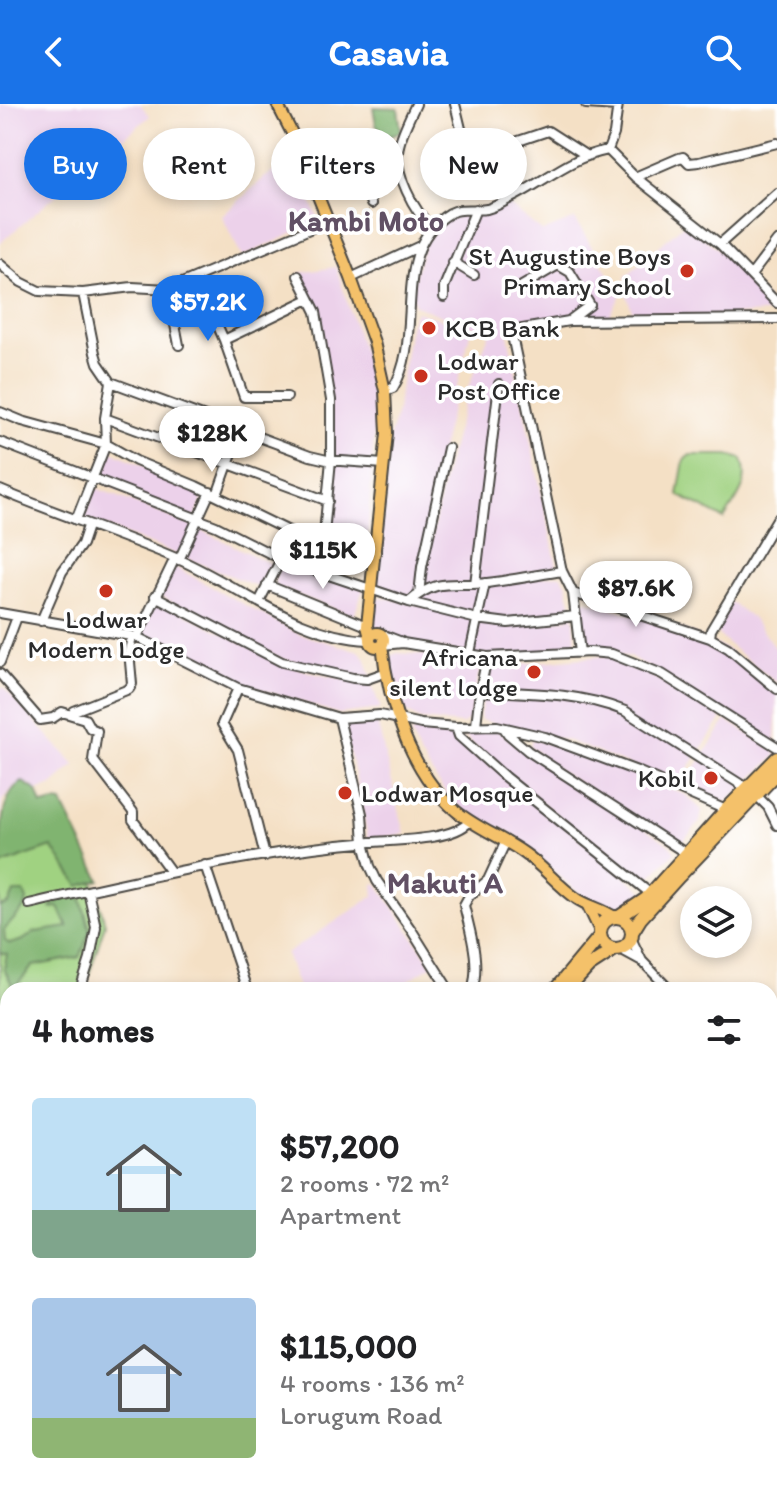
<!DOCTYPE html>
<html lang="en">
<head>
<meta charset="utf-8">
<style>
  :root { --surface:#fff; --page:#f2f2f2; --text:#202124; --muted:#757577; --accent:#1a73e8 }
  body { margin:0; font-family:Itim,sans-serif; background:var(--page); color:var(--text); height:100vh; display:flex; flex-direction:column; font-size:30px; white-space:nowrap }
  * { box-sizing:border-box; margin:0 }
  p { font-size:26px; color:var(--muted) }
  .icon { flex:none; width:44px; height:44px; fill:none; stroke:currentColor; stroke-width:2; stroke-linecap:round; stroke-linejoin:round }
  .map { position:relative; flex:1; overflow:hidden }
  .details { position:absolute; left:0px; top:878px; width:778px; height:514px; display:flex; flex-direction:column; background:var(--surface); border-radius:24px 24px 0 0; box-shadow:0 4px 12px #0003 }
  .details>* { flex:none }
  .hud { position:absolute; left:24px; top:24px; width:730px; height:72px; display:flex; gap:16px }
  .buttons { position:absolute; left:680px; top:782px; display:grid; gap:16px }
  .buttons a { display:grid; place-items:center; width:72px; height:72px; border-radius:50%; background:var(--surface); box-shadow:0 4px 12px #0003; font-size:40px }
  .price { position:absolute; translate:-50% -68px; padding:0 18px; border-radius:28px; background:#fff; color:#222; font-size:26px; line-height:52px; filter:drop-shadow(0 2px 4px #0008) }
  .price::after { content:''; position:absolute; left:50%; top:48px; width:24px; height:18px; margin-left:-12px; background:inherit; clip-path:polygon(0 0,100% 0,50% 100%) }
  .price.active { background:var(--accent); color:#fff }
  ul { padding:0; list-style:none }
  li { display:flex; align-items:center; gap:24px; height:200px; padding:0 32px }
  li span { display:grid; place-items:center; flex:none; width:224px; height:160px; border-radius:8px; color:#555 }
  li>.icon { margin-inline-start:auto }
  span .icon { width:96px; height:96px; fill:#fffc; stroke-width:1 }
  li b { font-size:34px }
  h2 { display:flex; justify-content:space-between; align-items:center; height:96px; padding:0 32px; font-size:34px }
  .pill { padding:0 28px; border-radius:36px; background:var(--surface); box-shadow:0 4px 12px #0003; font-size:28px; line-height:72px }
  .pill.active { background:var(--accent); color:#fff }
  header { display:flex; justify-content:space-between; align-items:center; height:104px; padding:0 32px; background:var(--accent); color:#fff; font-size:36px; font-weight:800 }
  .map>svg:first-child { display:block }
</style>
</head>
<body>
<header><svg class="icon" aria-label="back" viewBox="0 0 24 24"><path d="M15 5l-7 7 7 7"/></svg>Casavia<svg class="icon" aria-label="search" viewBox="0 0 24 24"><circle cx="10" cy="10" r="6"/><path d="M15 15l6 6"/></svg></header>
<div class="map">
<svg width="777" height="1391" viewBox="0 0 777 1391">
  <rect width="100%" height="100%" fill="#fff"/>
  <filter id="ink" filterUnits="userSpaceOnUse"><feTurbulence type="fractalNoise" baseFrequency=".0125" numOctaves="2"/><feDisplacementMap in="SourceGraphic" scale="16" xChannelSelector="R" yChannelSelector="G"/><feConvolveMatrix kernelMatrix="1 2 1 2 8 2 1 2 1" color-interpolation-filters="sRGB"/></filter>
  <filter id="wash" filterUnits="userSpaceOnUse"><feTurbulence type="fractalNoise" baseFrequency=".006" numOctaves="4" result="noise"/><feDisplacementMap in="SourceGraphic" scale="32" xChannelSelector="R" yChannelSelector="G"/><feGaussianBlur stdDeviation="1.8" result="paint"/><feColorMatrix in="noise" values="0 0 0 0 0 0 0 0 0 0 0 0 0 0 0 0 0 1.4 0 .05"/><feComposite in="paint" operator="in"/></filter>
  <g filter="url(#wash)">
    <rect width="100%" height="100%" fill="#f4e0c5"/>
    <!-- built -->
    <path fill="#ecd1ea" d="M0,0h140l10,12 -150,127z
      M291,56l29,61 -78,36 -20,-41 42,-38z
      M506,99l37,29 32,-13 46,76 -12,22 -19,-3 -79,13 -4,3 50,236 -74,17 -62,7 24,-117 23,-85 22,-56 10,-2 -37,-5 -48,-20 -4,-16 14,-46 12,-17 14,-12z
      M685,119l54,43 38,46 -69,5 -76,-6 -8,-24 3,-5 -2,-5z
      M336,163l39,122v27l-8,132 -42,-6 9,-85 -15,-145 -20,-39z
      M416,207l55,18 -28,113 -27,151 -9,4 -38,-5 19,-150 8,-26 14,-90z
      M109,346l96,43 -11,28 -55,-21 -36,-18v-19z
      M96,384l97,38 82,40 -11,23 -180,-71z
      M284,456l80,27 -10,29 -80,-30 2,-11z
      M173,462l126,68 60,17 6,6 6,19h-13l-76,-17 -124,-64z
      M561,471l6,10 7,32 -48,3 -42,-2 -66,-17 3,-6 22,-9z
      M382,493l129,28 63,-7 2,31 -75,11 -121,-23 -9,-8 3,-30z
      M577,494l108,32 43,20 49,43 -2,50 -144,-86 -50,-8z
      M156,495l125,64 39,12 51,8 10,26 -42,5 -111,-35 -86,-45z
      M730,498l22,16 25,32v33l-49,-39 -14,-15z
      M397,549l48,3 34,8 1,4 -11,52 -6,4 -43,-4 -14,-8 -9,-12 -9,-43z
      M604,552l14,2 21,10 83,50 -44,66 -109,-43 -88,-21 -1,-5 9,-48z
      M3,583l72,78 -23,20 -15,6 -7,-7 -15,1 -13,16 -2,19v-131z
      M376,614l29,116 -37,5 -13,-66 -13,-47 5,-5z
      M726,616l48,30 2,6 -51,47 -41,-18z
      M483,623l15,4 172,114 5,7 -27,27 -6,2 -151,-118 -30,-31z
      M417,624l38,6 192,161 -25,27 -5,1 -11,-6 -95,-84 -44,-20 -18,-15 -29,-43 -9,-21z
      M532,635l35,9 52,18 67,29 16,15 -2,12 -21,24 -123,-78 -26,-22z
      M377,779l55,82 -38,25h-95l-13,-36 88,-58 -1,-11z"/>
    <!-- green -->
    <path fill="#a0d281" stroke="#667e56" stroke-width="2" d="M690,351h38l14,4c9,25 -5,39 -18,60l-46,-24 6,-35z
      M67,717l25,55 13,48 -21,66h-76v30h-8v-173z"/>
    <!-- forest -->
    <path fill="#80b46f" stroke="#56704d" stroke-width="2" d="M373,3l25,1 3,23 -12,6 -13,-12z
      M23,678l14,9 5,14 13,-3 7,1 38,77 -21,6 -27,-39 -52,18c0,-26 0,-74 23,-83z
      M14,788h10l3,8 -2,7 -21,23 1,11 5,3 13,-4 12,-8 33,-5 -9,-20 -8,1 2,-5 18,-7 10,2 9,32 -10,27 -47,9 -19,22 -10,-19 3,-15 -7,-1v-46l9,-3z
      M0,918l4,31 4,7v100l-8,-17z"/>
    <!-- water -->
    <path fill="#5abdd9" stroke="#427482" stroke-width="2" d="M0,1039l8,17v65l-8,-8z
      M384,1384h89l7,7h-78z"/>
  </g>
  <g filter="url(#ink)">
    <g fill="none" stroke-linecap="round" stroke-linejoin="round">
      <defs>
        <path id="minor" d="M416,0c-6,13 -14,28 -17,42 -6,27 15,65 33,82
          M455,0l13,54 80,-27 39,25
          M586,0l31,2
          M295,35l15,2 55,46 6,17
          M608,46l27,27 85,67 57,59
          M635,73l44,-19 4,-1 6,6 10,-1 78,-19
          M720,140l57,-51
          M453,158l21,13
          M0,160l21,18 18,9 44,2 49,-6 36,2 158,-67
          M752,170l25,-33
          M298,172l18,36 15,88v60l-8,84
          M197,174l27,62 20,57h43
          M351,174l69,-32
          M522,182l36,-21 12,7 20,33 -20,15
          M168,185l11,56
          M83,189l12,60 3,10 13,19 199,74 17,4 57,4
          M444,193v-10l32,-78
          M224,236l85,-41
          M385,287l8,-3c33,-52 -5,-138 57,-175 11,-6 25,-2 37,-4 7,-2 15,-6 22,-10 36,-17 58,-41 99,-49l6,-16 4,-30
          M0,308l22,9 84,23 30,17 60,25 103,50 39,11 38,5
          M105,314l223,83
          M0,338l216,84 65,33 128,43c30,-26 45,-15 78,-19 25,-3 50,-8 75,-12
          M0,386c59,25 120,44 178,69 64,28 120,78 191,81
          M217,391l23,-64
          M76,416l30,-76 -1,-26 6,-36
          M179,456l31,-68
          M475,480l24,-200
          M267,481l100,41
          M573,489l137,45 18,10 49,41
          M419,490l3,-27 26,-119
          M155,492l127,66 71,16 14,1 17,-6
          M259,498l35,-68
          M409,498l68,17 31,4 68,-7
          M0,509l137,24 101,51 101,30 41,-3 41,9 35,3 41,-1 48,11 92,34 89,39
          M41,517l21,-49 20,-28 6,-18
          M381,530l21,8
          M137,533l38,-79
          M710,534l1,-8 66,-111
          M382,541l21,-2 84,14 103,-5 22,2 50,20 115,73
          M470,549l15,-70
          M580,549l-7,-60 -11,-22 -51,-240 58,-10 208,-2
          M0,558l17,-45
          M0,570l40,46 13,-2 9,-6 23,7 5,9 7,3 -4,29 40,52v8l38,52
          M238,584l-16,36 16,26 27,106
          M480,587c50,2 98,1 145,20l123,78
          M74,607l55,-22 3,-5 -3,-33 3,-14
          M339,614l23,96 2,29 6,23 7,15 35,50 37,59
          M476,621l4,-34 7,-34
          M456,623l3,9 46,41 146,117
          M504,624l4,6 20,17 159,103
          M755,690l13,13 9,18
          M205,761l42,125
          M29,800c113,-25 226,-53 342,-62 25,-2 82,-1 99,-21
          M631,834l11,23 28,29
          M620,845l22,12
          M80,886l10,-31 6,-32 -8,-36
          M472,886c9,-27 -2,-58 -8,-85l5,-9 19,-16 18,-39
          M770,1010l7,15
          M770,1262l7,-7
          M0,1277l8,3
          M0,1316h8
          M17,1384l2,7
          M77,1384l4,7
          M598,1384l1,7
          M683,1384h10
          M700,1384l2,7"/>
        <path id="major" d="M277,0l18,35 56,139 23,64 11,49 2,42 -20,193 3,12
          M370 536a7 7 0 1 1 14 0a7 7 0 1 1-14 0Z
          M382,541c6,57 29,128 74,166 21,17 47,27 68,42 19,13 33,32 52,45 11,8 27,11 38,19
          M588,802l12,25"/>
        <path id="highway" d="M619,813l27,-18 80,-89 51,-52
          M600 829a16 16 0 1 1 32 0a16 16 0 1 1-32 0Z
          M632,828l8,-13 39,-43 98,-103
          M555,886l45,-54
          M567,886l22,-24 26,-17
          M382,1391l3,-7"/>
      </defs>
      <!-- minor casing -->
      <use href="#minor" stroke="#494642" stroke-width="12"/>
      <!-- major casing -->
      <use href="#major" stroke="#494642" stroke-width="14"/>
      <!-- highway casing -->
      <use href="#highway" stroke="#494642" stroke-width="16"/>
      <!-- minor -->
      <use href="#minor" stroke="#fff" stroke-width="8"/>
      <!-- major -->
      <use href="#major" stroke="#f4c16a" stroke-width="10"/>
      <!-- highway -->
      <use href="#highway" stroke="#f4c16a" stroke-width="12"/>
    </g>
  </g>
  <!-- markers -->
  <g fill="#c8321e" stroke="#fff" stroke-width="3">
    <circle cx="687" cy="167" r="8"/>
    <circle cx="429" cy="224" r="8"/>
    <circle cx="421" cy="272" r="8"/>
    <circle cx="106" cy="487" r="8"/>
    <circle cx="534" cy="568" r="8"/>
    <circle cx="711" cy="674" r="8"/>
    <circle cx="345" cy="689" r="8"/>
  </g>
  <g text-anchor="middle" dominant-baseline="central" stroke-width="7" stroke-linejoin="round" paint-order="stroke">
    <!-- poi labels -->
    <g font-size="26" fill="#2b2b2b" stroke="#fff" text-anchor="end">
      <text x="671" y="152">St Augustine Boys<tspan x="671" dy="30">Primary School</tspan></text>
      <text x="445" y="224" text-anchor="start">KCB Bank</text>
      <text x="437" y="257" text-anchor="start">Lodwar<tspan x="437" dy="30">Post Office</tspan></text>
      <text x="106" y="515" text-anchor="middle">Lodwar<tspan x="106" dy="30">Modern Lodge</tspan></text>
      <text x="518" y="553">Africana<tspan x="518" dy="30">silent lodge</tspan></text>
      <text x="695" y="674">Kobil</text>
      <text x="361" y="689" text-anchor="start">Lodwar Mosque</text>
    </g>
    <!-- quarter labels -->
    <g font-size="30" font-weight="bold" fill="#615064" stroke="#fff">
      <text x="366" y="116">Kambi Moto</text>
      <text x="445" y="778">Makuti A</text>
    </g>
  </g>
</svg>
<div class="buttons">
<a><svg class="icon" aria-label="layers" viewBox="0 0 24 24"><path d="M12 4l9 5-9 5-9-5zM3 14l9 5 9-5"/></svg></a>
</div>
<b class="price active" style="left:208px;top:239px">$57.2K</b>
<b class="price" style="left:212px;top:370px">$128K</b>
<b class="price" style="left:323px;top:487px">$115K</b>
<b class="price" style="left:636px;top:525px">$87.6K</b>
<div class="hud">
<a class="pill active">Buy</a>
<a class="pill">Rent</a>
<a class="pill">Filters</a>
<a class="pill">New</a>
</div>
<section class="details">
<h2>4 homes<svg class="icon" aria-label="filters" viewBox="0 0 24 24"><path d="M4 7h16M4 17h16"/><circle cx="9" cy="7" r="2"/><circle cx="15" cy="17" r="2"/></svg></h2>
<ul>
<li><span style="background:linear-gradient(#bfe0f5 70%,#7fa58c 0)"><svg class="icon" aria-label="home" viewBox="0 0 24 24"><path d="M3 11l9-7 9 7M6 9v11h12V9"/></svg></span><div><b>$57,200</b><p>2 rooms · 72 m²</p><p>Apartment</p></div></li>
<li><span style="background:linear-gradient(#a9c7e8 75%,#8fb573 0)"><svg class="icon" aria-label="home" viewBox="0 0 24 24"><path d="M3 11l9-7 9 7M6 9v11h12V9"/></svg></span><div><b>$115,000</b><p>4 rooms · 136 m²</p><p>Lorugum Road</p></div></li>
</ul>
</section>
</div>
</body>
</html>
